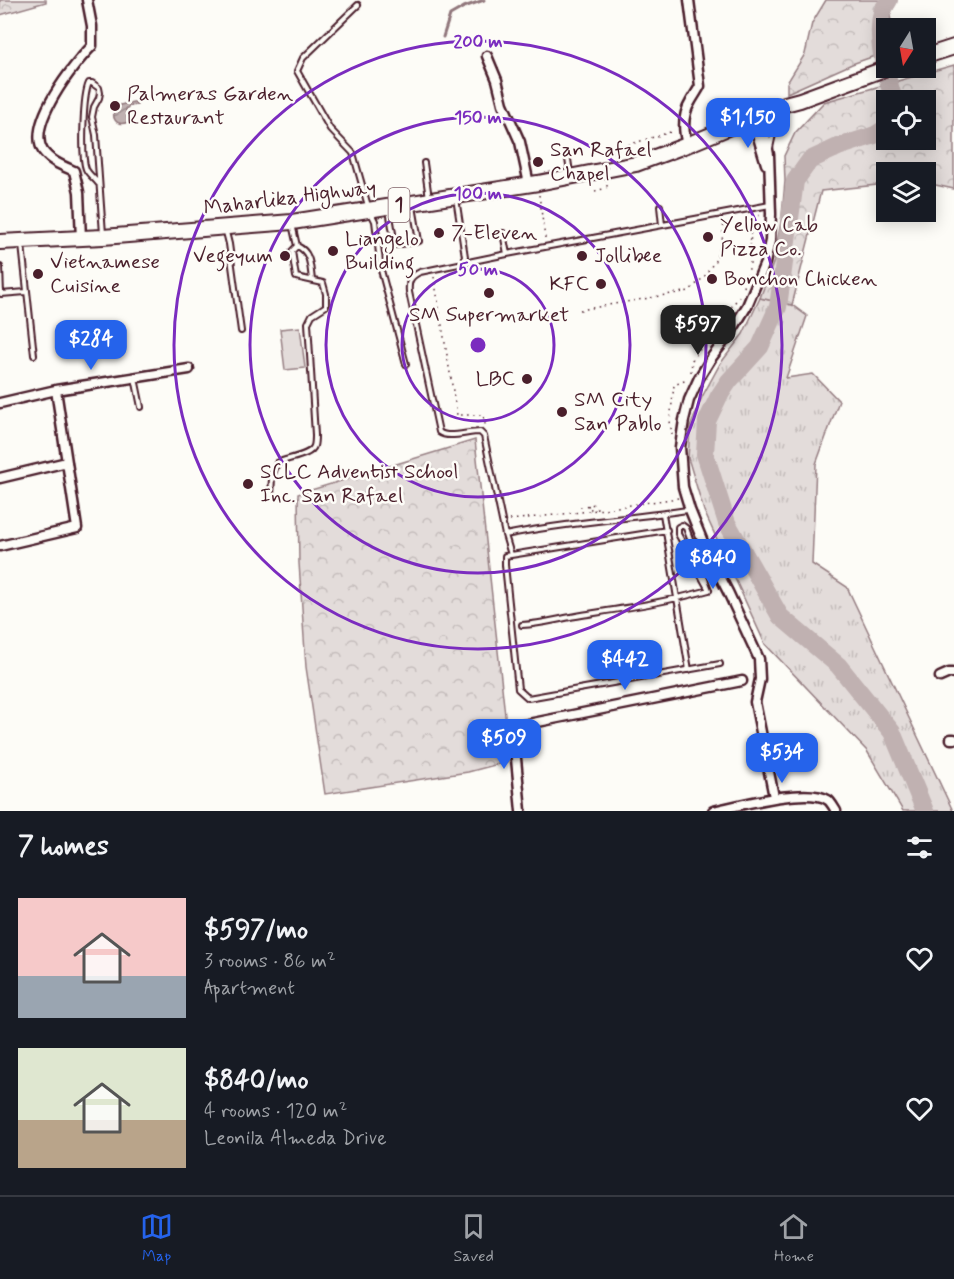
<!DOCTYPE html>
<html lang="en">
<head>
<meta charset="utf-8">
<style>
  :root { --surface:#171b24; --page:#20242c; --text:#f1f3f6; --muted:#9ea1a6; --line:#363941; --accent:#2563eb }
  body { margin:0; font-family:Mynerve,sans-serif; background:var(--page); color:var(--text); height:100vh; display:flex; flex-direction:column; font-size:22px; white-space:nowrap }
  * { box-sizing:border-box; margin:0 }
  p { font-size:20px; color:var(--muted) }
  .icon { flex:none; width:33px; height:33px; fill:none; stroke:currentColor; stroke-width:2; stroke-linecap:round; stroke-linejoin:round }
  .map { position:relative; height:811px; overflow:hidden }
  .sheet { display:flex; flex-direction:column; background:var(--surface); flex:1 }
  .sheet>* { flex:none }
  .needle { width:39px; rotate:191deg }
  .controls { position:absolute; left:876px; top:18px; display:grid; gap:12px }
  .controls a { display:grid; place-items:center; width:60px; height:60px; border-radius:0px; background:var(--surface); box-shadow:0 3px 15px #0003; font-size:30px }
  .price { position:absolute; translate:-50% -51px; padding:0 14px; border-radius:12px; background:var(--accent); color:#fff; font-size:20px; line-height:39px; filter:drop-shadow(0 2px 3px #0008) }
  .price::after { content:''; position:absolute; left:50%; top:36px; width:18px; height:14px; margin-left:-9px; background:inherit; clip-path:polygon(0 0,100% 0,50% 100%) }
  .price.on { background:#222; color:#fff }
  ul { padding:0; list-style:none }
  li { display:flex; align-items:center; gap:18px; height:150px; padding:0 18px }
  li span { display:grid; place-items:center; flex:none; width:168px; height:120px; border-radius:0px; color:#555 }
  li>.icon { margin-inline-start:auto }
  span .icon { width:72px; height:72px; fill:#fffc; stroke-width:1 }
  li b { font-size:26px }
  h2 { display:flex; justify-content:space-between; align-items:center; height:72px; padding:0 18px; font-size:26px }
  .menu { display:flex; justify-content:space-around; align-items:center; height:84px; border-top:2px solid var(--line); background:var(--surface); font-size:16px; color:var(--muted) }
  .menu a { display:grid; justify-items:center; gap:3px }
  .menu .on { color:var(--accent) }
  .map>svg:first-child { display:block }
</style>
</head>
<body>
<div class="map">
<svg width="954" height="811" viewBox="0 0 954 811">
  <defs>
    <pattern id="grass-tufts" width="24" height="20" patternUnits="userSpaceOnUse" patternTransform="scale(1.5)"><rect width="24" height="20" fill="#e3dcda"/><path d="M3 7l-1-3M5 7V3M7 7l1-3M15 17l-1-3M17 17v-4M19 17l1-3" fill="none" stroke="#c4bcbb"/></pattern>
    <pattern id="forest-crowns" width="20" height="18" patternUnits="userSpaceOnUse" patternTransform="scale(1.5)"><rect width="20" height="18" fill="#e3dcda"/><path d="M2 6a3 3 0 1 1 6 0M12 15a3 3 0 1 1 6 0" fill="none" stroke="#c4bcbb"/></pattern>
    <pattern id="water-waves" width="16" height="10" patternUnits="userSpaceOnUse" patternTransform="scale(1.5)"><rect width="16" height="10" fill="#c0b1b1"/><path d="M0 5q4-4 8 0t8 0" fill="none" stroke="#9e8f90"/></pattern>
  </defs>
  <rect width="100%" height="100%" fill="#fdfcf7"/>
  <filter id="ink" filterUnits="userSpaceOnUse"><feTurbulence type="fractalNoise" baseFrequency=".0167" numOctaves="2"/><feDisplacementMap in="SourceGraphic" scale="12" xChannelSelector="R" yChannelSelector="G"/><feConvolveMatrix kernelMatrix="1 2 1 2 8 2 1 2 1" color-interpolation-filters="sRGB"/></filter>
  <g filter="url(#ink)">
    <!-- grass -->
    <path fill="url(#grass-tufts)" stroke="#967e82" stroke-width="1.5" d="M760,298l32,7 15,11 -21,62 27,-4 26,27 -23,63 -4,100 35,23 106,224h-50l-36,-60 -102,-107 -61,-133 -16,-53 2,-30 12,-31 18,-33 23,-30z"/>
    <!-- forest -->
    <path fill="url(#forest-crowns)" stroke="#967e82" stroke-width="1.5" fill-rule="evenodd" d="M0,0h46v2l-46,13z
      M826,0h71l-7,15 2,13h-6v24l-34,12 -65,29v-10l18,-29 7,-31z
      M954,65v124l-28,-6v-11h-40v12l-65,7 -29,114 -32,-7 14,-37 8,-46 3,-34 -1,-25 11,-23 29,-31zM926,100v40h-40v-40z
      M475,440l35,321 -42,11 -143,22 -19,-127 -7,-104 -1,-69z"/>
    <!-- pitch -->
    <path fill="#e3dcda" stroke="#967e82" stroke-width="1.5" d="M300,327l5,41 -20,2 -5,-41z"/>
    <!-- water -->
    <path fill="url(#water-waves)" stroke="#91777b" stroke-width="1.5" d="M133,102h3l1,3 -8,1 -3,3 2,13c-12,5 -18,-4 -12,-16z"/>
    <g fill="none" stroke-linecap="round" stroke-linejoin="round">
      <!-- stream -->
      <path stroke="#91777b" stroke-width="3" d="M443,37l7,-22 14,-8 20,-7"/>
      <!-- river -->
      <path stroke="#c0b1b1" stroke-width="18" d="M889,0c-2,4 -6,8 -7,12 -7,28 4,62 12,88
        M886,128l-11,7 -37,12 -28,13 -15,21 -17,126 -18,40 -31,34 -10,15 -12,25 -2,33 22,69 53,93 58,49 54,67 33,79"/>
      <defs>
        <path id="lane" d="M358,5l-55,53 -6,13 33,58 23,24 15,53
          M770,148l4,-18 8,-20
          M568,159l2,14
          M424,163l5,35
          M98,183c-3,-4 -10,-9 -12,-14 -5,-13 -3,-74 3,-86h3l7,5 1,5 -1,5 -5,9 -2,10 4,18 7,99
          M456,198l10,65
          M660,206l2,19
          M389,210l6,35 24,-4 -6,-35
          M371,213l4,8 6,49 25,94
          M226,232l3,12 12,87
          M503,233l4,21
          M22,245l12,110
          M297,246c14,6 13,20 15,34
          M0,267l1,27 25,-2
          M135,378l6,29
          M271,496l1,-19 5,-14c10,-5 34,-7 37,-17 1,-3 1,-7 1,-11l-7,-112 4,-8 14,-9v-12l-3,-11 -27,-6 -4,-26 5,-5 -5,-22
          M688,510c-61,9 -122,12 -183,25l-21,-99 -4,-4c-13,0 -32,7 -41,0l-30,-140c-1,-11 1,-15 11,-20l87,-18 263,-49
          M663,514l26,156
          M682,525l4,3 23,62 -31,-56v-7z
          M505,535l6,20 156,-25
          M511,555l-6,1v9l13,124 10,9 192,-34
          M522,625c20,-1 40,-7 60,-10 43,-7 85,-13 127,-25"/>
        <path id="street" d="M487,56l10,24 6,24 17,38 9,42
          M761,113l8,42 2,59 -1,27 -5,22 -18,43 -16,26 -19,25 -13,21 -10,22 -5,20 -4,27 3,40 7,23 15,37 23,45 31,67 1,20 -5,23 19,95
          M752,117l14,47
          M687,145c-4,-15 -5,-29 3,-42 3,-6 7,-11 10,-17l-11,-86
          M81,239l-2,-47 -5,-21c-11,-5 -24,-10 -31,-20 -17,-27 31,-87 49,-105v-20l-5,-26
          M0,403l56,-13 133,-21
          M0,478l67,-16
          M0,546l77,-18 -21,-138
          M940,677l9,-4h5
          M951,739h3
          M521,811l-8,-84 229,-46
          M713,811c24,-5 95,-25 115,-11 3,2 6,8 8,11"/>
        <path id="primary" d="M926,56l28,-9
          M0,242l103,-5 189,-15 246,-39 98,-19 51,-19 98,-41 15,-4 87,-32"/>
      </defs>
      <!-- lane casing -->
      <use href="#lane" stroke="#4a1f2b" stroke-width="8"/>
      <!-- street casing -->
      <use href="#street" stroke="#4a1f2b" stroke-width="13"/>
      <!-- primary casing -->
      <use href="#primary" stroke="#4a1f2b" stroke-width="18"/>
      <!-- path -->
      <path stroke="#4a1f2b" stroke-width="1.5" stroke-dasharray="1.5 4.5" stroke-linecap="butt" d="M607,155l17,-9 50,-15
        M595,191l12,-3
        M539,195l6,43
        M752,216l10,-1
        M434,277l23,138h26l3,13
        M744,287l6,-22 1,-48
        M580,310l109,-19 15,-14 12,-18 6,-17 2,-21
        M691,372l1,-12 49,-66
        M672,435l-2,-14 4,-36 13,-5
        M588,505l2,6
        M580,507l15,-3
        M590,509l7,-1 -1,-3
        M510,520l80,-9 88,-13"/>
      <!-- lane -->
      <use href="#lane" stroke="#fdfcf7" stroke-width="4"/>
      <!-- street -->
      <use href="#street" stroke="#fdfcf7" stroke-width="8"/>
      <!-- primary -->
      <use href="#primary" stroke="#fdfcf7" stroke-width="14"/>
      <!-- path-bridge -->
      <path stroke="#4a1f2b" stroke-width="1.5" stroke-dasharray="1.5 4.5" stroke-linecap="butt" d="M607,155v33"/>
    </g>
  </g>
  <!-- distance rings -->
  <g fill="none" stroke="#7b2cbf" stroke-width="3">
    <circle cx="478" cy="345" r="76"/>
    <circle cx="478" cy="345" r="152"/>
    <circle cx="478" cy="345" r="228"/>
    <circle cx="478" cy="345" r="304"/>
  </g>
  <!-- markers -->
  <g fill="#4a1f2b" stroke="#fdfcf7" stroke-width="2">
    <circle cx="115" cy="106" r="6"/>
    <circle cx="538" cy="162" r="6"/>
    <circle cx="439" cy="233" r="6"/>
    <circle cx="708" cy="237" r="6"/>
    <circle cx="333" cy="251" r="6"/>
    <circle cx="285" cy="256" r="6"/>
    <circle cx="582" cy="256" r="6"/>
    <circle cx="38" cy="274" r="6"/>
    <circle cx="712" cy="279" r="6"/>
    <circle cx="601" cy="284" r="6"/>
    <circle cx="489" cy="293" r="6"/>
    <circle cx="527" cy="379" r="6"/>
    <circle cx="562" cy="412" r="6"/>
    <circle cx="248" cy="484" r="6"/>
  </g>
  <g text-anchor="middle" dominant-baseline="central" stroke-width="5" stroke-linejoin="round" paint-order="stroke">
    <!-- shield labels -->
    <rect fill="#fdfcf7" stroke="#806168" stroke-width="1.5" x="388.5" y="188" width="21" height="34" rx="4.5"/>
    <g font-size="20" font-weight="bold" fill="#4a1f2b">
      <text x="399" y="205">1</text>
    </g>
    <!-- poi labels -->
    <g font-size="21" fill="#4a1f2b" stroke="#fdfcf7" text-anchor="start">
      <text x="127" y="94">Palmeras Garden<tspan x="127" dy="24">Restaurant</tspan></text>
      <text x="550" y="150">San Rafael<tspan x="550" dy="24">Chapel</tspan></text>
      <text x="720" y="225">Yellow Cab<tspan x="720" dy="24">Pizza Co.</tspan></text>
      <text x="451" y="233">7-Eleven</text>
      <text x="345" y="239">Liangelo<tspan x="345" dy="24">Building</tspan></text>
      <text x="273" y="256" text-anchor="end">Vegeyum</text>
      <text x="594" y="256">Jollibee</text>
      <text x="50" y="262">Vietnamese<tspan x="50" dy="24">Cuisine</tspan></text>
      <text x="724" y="279">Bonchon Chicken</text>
      <text x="589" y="284" text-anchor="end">KFC</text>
      <text x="489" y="315" text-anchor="middle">SM Supermarket</text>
      <text x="515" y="379" text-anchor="end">LBC</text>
      <text x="574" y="400">SM City<tspan x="574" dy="24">San Pablo</tspan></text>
      <text x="260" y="472">SCLC Adventist School<tspan x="260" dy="24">Inc. San Rafael</tspan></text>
    </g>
    <!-- street labels -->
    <g font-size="21" fill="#4a1f2b" stroke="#fdfcf7">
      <text transform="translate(290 198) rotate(-7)">Maharlika Highway</text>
    </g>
  </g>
  <circle cx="478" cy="345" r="9" fill="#7b2cbf" stroke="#fdfcf7" stroke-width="3"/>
  <g font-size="18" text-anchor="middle" font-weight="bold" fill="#7b2cbf" stroke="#fdfcf7" stroke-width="5" stroke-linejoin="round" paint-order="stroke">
    <text x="478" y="47">200 m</text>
    <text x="478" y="123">150 m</text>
    <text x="478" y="199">100 m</text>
    <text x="478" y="275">50 m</text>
  </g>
</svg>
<div class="controls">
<a><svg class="needle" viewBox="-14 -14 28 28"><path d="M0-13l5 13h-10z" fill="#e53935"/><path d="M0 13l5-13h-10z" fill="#9ea1a6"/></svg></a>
<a><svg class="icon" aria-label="locate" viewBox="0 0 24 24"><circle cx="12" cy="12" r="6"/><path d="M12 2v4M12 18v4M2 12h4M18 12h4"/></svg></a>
<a><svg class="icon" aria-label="layers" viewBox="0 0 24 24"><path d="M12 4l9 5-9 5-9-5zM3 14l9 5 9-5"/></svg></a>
</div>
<b class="price" style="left:748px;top:149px">$1,150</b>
<b class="price on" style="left:698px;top:356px">$597</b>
<b class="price" style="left:91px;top:371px">$284</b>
<b class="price" style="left:713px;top:590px">$840</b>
<b class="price" style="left:625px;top:691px">$442</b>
<b class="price" style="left:504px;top:770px">$509</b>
<b class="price" style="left:782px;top:784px">$534</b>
</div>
<section class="sheet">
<h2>7 homes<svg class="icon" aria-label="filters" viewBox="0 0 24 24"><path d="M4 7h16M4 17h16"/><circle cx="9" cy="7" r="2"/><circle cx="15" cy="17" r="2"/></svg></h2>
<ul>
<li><span style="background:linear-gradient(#f6c9c9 65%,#9aa5b1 0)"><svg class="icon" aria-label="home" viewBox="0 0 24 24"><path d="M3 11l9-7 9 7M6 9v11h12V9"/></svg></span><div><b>$597/mo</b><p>3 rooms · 86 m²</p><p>Apartment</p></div><svg class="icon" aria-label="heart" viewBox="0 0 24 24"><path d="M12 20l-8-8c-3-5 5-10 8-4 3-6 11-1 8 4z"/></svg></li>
<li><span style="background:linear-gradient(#dfe7d0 60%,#b9a48a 0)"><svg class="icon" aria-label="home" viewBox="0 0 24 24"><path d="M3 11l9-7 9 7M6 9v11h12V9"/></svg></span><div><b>$840/mo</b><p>4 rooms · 120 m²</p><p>Leonila Almeda Drive</p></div><svg class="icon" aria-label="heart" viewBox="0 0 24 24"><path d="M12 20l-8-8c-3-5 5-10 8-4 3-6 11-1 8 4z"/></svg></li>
</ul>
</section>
<nav class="menu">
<a class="on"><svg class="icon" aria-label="map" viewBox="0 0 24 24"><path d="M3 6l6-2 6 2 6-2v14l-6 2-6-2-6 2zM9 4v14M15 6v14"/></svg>Map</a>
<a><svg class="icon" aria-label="saved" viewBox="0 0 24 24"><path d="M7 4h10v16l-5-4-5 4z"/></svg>Saved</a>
<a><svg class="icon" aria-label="home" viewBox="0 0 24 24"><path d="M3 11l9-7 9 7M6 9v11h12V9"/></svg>Home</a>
</nav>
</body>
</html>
